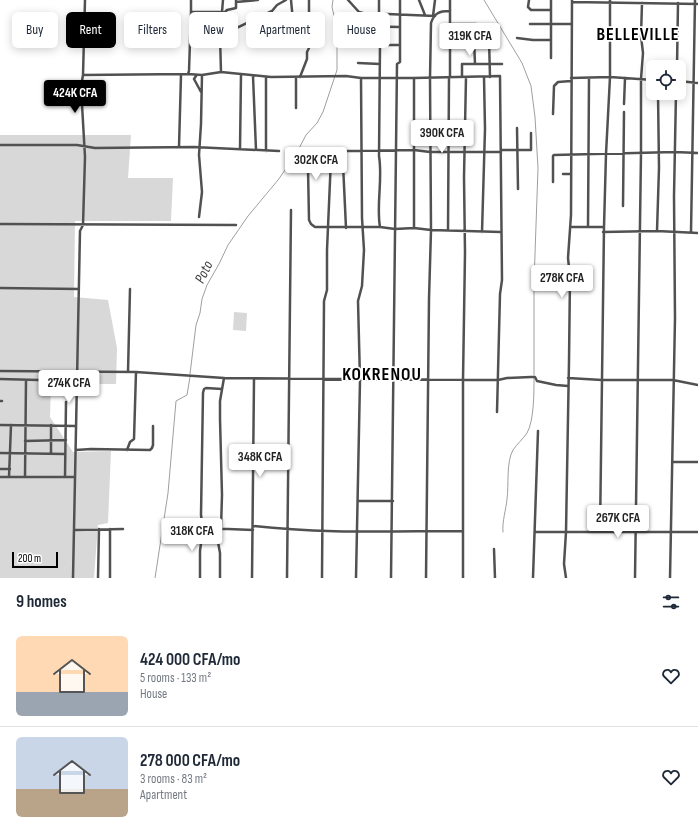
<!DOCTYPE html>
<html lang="en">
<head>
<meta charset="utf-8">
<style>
  :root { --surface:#fff; --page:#f6f6f7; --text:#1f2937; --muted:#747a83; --line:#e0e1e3; --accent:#000 }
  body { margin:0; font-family:"Sofia Sans Condensed",sans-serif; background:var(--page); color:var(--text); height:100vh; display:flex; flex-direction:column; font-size:15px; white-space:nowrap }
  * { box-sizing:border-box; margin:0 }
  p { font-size:13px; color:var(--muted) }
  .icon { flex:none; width:22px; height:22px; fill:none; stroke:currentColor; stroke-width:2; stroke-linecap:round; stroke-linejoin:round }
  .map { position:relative; height:578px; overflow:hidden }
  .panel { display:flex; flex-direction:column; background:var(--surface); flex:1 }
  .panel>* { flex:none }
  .guide { position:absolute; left:12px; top:12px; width:400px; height:36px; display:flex; gap:8px }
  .tools { position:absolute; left:646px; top:60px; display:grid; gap:8px }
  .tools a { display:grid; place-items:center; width:40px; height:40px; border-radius:6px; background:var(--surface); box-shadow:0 2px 10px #0003; font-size:20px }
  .scale { position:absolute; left:12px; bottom:10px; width:46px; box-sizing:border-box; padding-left:4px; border:2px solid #000; border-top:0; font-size:11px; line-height:14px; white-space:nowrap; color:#000; -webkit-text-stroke:3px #fff; paint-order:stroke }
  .price { position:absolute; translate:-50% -34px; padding:0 9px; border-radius:4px; background:#fff; color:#222; font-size:13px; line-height:26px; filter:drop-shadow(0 1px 2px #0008) }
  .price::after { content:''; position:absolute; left:50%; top:24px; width:12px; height:9px; margin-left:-6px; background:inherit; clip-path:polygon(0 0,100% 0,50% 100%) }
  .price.current { background:var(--accent); color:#fff }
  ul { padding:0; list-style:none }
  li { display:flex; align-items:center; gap:12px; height:100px; padding:0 16px }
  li+li { border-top:1px solid var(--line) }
  li span { display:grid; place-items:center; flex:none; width:112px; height:80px; border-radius:6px; color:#555 }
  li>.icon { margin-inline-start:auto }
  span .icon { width:48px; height:48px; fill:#fffc; stroke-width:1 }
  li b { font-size:17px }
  h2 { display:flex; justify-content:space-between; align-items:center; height:48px; padding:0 16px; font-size:17px }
  .tag { padding:0 14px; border-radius:6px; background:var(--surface); box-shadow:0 2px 10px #0003; font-size:14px; line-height:36px }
  .tag.current { background:var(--accent); color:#fff }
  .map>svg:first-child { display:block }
</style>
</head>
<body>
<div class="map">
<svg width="698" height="578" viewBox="0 0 698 578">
  <rect width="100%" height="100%" fill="#fff"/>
  <!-- green -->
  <path fill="#d8d8d8" d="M0,135h131l-3,43h45l-2,43h-96l-1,76 34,3 9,48 -1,36h-65l-1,33 23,35 38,-1 -3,72 -10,2 -4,53h-94z
    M234,312l13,1 -1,18 -13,-1z"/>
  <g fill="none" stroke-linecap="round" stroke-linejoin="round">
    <!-- stream -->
    <path stroke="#9f9f9f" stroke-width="1" d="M484,0l38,63 9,23 4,31 3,51 -4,115v92
      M190,374l6,-49 4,-12 2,-14 5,-14 12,-21 9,-19 20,-29 30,-36 17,-24 11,-21 11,-12 6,-11 14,-42v-41l-5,-22 1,-7
      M503,532c-1,-11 3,-22 4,-33 2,-14 -1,-37 6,-49 4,-6 10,-11 14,-17 7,-12 7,-40 7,-55
      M155,578l13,-85 8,-92 11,-6 3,-18"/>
    <!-- minor -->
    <path stroke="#515151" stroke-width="2.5" d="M191,0v12h32
      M291,0l2,21
      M348,0l11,12 4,1 72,3
      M419,0l6,15
      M450,0v24h26v15h-2l1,25
      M529,0l-1,7 3,3h20
      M551,0v58
      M236,2l22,-2
      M572,2l126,2
      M379,13v-13
      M222,15l5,-5 9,-2v-8
      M433,16l2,-16
      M450,24v53
      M530,24h41
      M350,26l50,1
      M220,36l52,-25 5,-6 9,-5
      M517,38l16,2h18
      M476,39h13l1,38
      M357,45h23
      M358,63l22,1
      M677,67l1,-64
      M221,72l-1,-36 3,-36
      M188,74l1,-3 2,-59
      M83,75l105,-1 14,1 19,-3 50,5 75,-1 15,2h53l86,-2 2,204 -2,14 -3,118
      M196,76l-2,3 7,13
      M253,76l3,74
      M296,77v31
      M300,77l7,-18v-7l2,-4v-48
      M462,77v-13h40
      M571,78l39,-1 43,3
      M679,81l19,2
      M624,104l1,-26
      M553,114l1,-28 4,-4 13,-1
      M517,128l1,61
      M0,145h77l18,3 99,-1 85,4
      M179,147l2,-72
      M240,149l1,-75
      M502,150h29v-17
      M266,151v-74
      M308,168l1,52 2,4 4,3h65l15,2 19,-1 17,2 70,2
      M563,174h8
      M553,182v-26l1,-1 121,-3 23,1
      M623,206l1,-94
      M199,217l3,-25 -3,-37 2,-31 1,-49
      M0,224l236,1
      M588,226l1,-148
      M380,227c-4,-23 3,-47 -1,-71l1,-111h20
      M570,227h34l-4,305
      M604,227l2,-73 4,-77v-77
      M346,228l-3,-64 2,-13 69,-1 16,2h71
      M414,228v-150
      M448,230l1,-153
      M657,231l2,-63 -1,-75
      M482,232l3,-103 -1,-52
      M603,232l54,-1 41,2
      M691,232l4,-232
      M0,288l79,1
      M0,371l136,1 88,6 274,2 9,-2 24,-1h4l2,4 19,4 12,1
      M128,372l2,-83
      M568,378l34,2h71l25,5
      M0,379l77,2
      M0,401h2
      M0,425l76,1
      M25,441l41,-1
      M76,450l15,-1 59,1 2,-2 1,-3v-19
      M127,450l3,-8 4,-3 2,-67
      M0,453l65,1
      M51,453v-28
      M672,462h26
      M0,469h10
      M0,477h75
      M9,477l2,-52
      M25,477l1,-97
      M65,477l1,-75
      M358,501h35
      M253,526c69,8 140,5 210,5
      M203,528l50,2
      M74,530l49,-1
      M536,532h162
      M494,549l1,29
      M73,578l7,-347 3,-6 2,-68 -4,-70 2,-12 2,-75
      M98,578l1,-49
      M110,578v-49
      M200,578v-27l3,-23 -2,-13 2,-122 1,-4 2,-1 16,1
      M220,578v-25l-2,-11 3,-14 1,-33 -2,-76v-18l4,-23
      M252,578l2,-199
      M287,578l4,-368
      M322,578l2,-277 3,-11v-40l4,-92
      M356,578l4,-198 -2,-79 4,-15 2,-36 -2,-32 -1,-140
      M391,578l6,-514 3,-2v-62
      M426,578l3,-279 2,-69 -1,-152 1,-55c3,-10 9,-12 18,-12
      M463,578v-198l2,-127 -1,-76 2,-100
      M533,578l5,-147
      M566,578l-2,-14 2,-32 3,-171 1,-84 -2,-19 3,-43 1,-215
      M635,578l6,-425v-74l2,-26 -2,-17 1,-33
      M670,578l5,-260 -1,-122 2,-103"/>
  </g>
  <g text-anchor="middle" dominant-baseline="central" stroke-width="3.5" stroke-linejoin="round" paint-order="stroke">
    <!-- water labels -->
    <g font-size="15" font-style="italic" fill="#404040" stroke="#fff">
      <text transform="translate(204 272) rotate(-64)">Poto</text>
    </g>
    <!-- district labels -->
    <g font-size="18" font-weight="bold" letter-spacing="1" fill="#000" stroke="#fff">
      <text x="638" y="34">BELLEVILLE</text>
      <text x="382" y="374">KOKRENOU</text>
    </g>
  </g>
</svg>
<div class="tools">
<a><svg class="icon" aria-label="locate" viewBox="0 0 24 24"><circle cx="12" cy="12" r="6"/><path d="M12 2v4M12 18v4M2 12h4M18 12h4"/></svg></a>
</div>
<div class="scale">200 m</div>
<b class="price" style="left:470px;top:57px">319K CFA</b>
<b class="price current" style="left:75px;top:114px">424K CFA</b>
<b class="price" style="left:442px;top:154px">390K CFA</b>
<b class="price" style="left:316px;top:181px">302K CFA</b>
<b class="price" style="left:562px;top:299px">278K CFA</b>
<b class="price" style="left:69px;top:404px">274K CFA</b>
<b class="price" style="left:260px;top:478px">348K CFA</b>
<b class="price" style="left:618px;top:539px">267K CFA</b>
<b class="price" style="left:192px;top:552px">318K CFA</b>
<div class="guide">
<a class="tag">Buy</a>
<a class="tag current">Rent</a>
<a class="tag">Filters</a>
<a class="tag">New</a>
<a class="tag">Apartment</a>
<a class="tag">House</a>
</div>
</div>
<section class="panel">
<h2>9 homes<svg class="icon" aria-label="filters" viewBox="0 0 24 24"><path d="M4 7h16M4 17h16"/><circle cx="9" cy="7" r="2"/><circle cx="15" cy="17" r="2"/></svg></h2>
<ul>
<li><span style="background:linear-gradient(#ffd9b3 70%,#9aa5b1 0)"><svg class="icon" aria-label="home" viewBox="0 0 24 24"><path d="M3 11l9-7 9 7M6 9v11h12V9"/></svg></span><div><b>424 000 CFA/mo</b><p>5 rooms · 133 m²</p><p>House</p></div><svg class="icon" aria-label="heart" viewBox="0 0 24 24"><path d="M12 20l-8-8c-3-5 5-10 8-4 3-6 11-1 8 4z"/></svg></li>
<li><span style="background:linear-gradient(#c9d6e8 65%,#b9a48a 0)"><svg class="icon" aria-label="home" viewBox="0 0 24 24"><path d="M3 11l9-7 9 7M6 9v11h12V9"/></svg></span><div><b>278 000 CFA/mo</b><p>3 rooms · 83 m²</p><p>Apartment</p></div><svg class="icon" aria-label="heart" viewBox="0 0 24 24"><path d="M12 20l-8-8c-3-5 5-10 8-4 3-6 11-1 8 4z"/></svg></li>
</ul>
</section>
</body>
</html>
